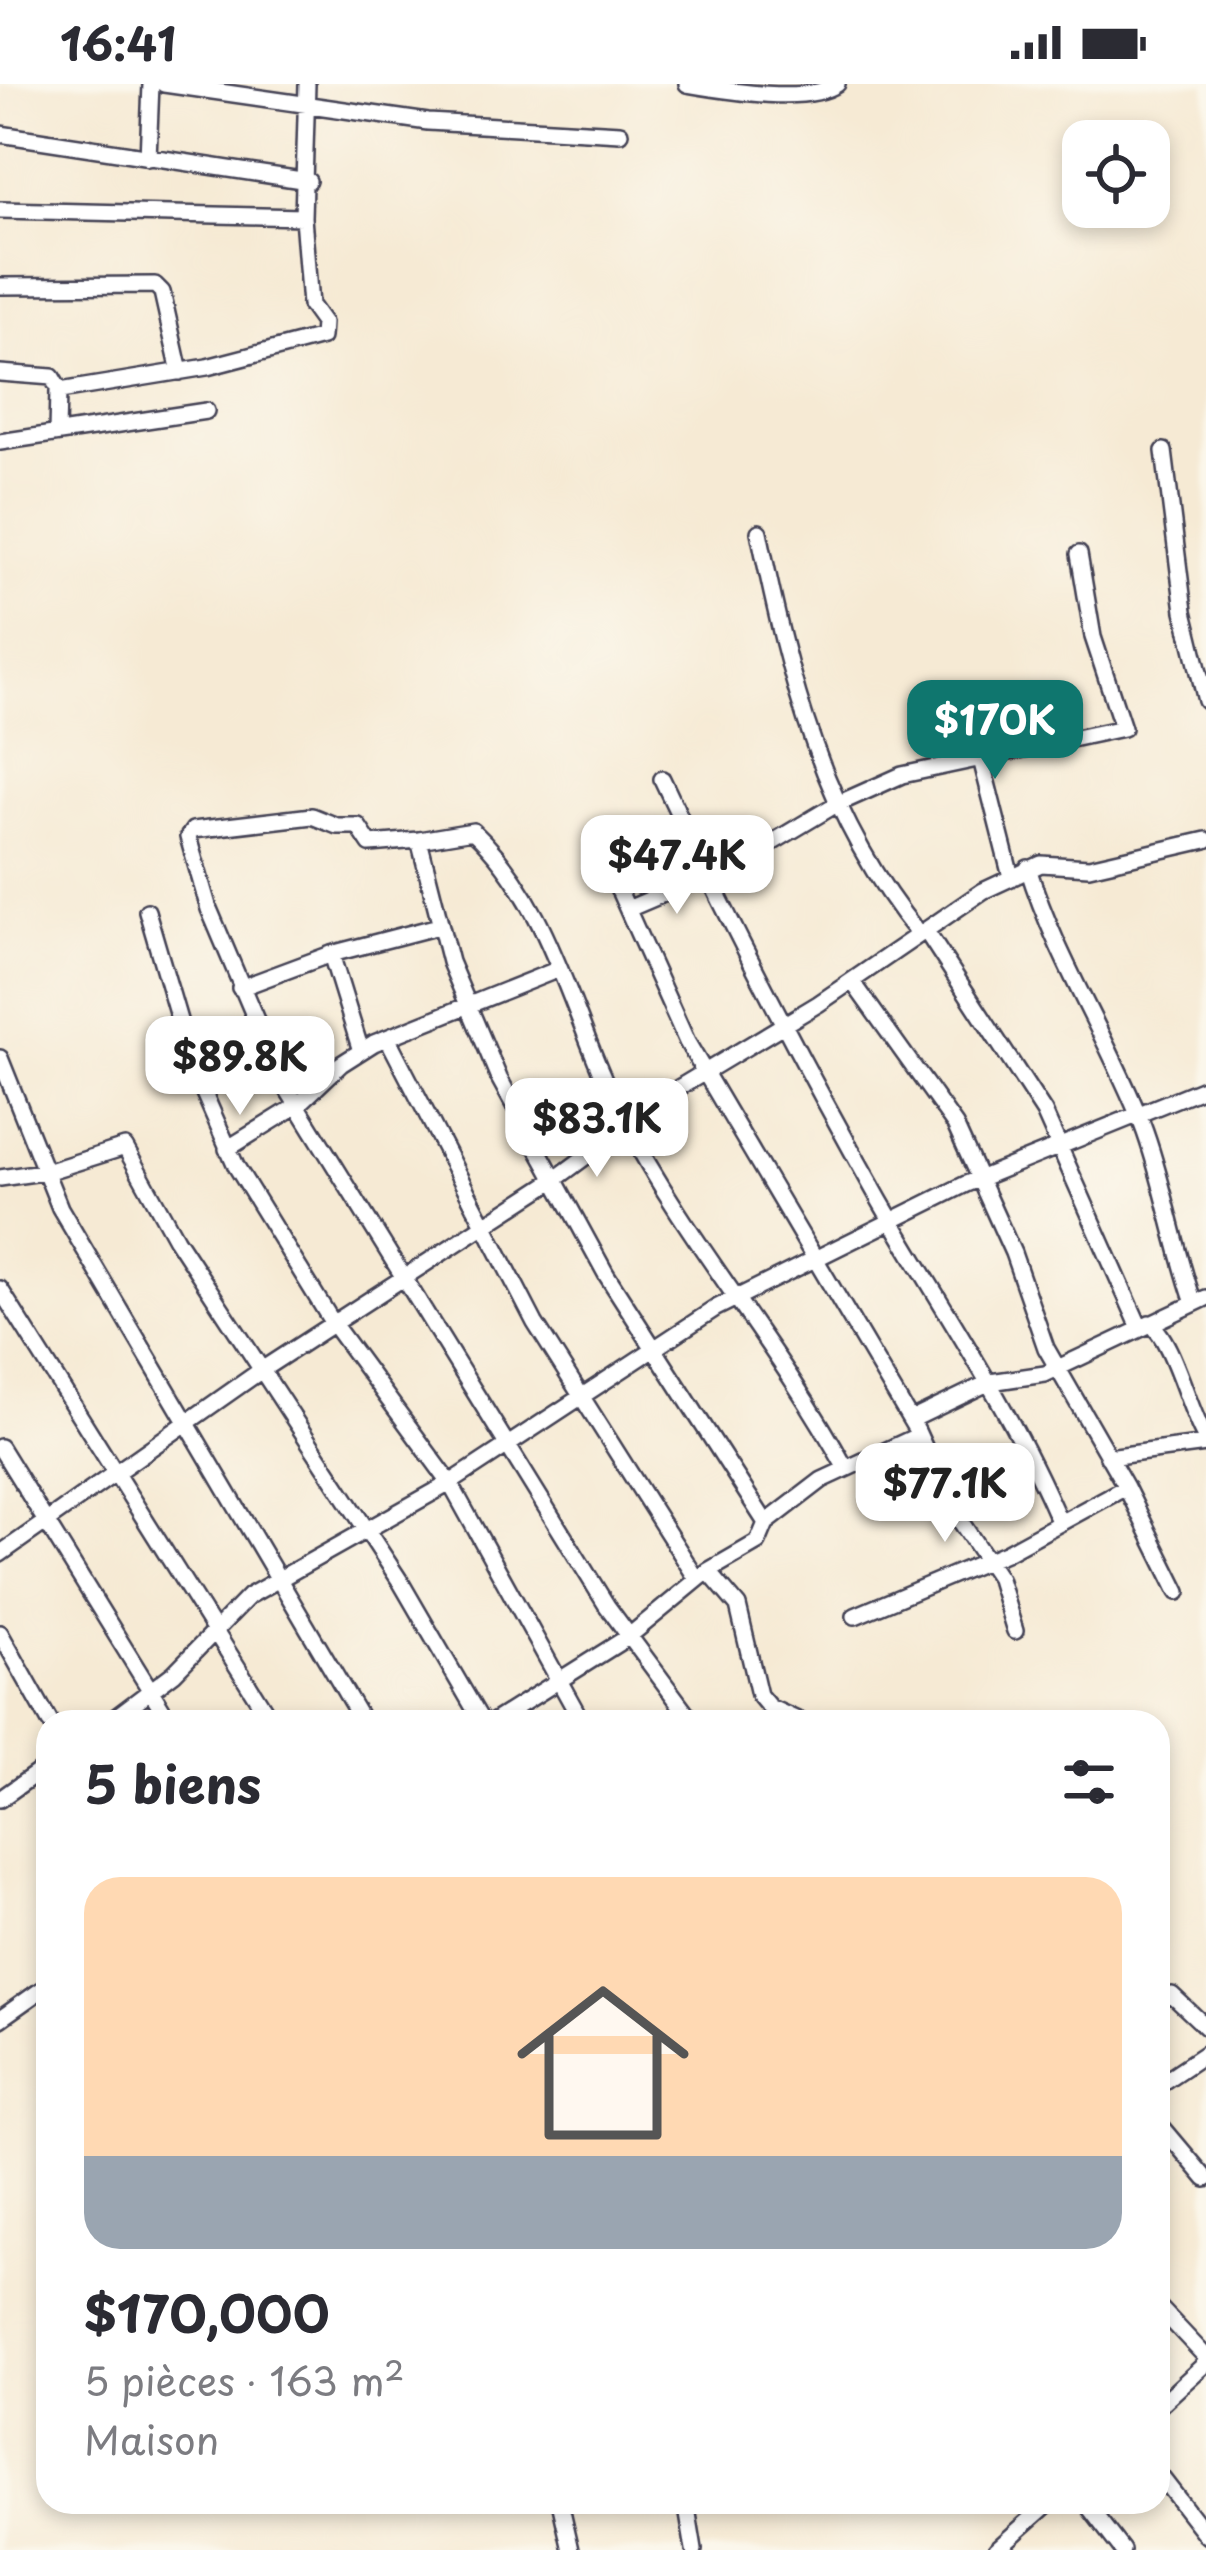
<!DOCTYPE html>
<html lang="fr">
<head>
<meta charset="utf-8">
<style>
  :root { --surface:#fff; --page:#f7f7f7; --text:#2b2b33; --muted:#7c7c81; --accent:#0f766e }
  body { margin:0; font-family:"Playpen Sans",sans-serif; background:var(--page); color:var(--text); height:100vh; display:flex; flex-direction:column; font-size:45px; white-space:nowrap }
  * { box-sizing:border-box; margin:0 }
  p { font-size:39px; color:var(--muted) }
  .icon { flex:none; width:66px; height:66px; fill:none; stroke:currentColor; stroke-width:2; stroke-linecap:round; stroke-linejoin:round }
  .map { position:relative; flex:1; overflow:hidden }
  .side { position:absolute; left:36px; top:1626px; width:1134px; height:804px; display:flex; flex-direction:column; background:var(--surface); border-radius:36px; box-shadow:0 6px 18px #0003 }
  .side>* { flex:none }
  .fabs { position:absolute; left:1062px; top:36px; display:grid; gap:24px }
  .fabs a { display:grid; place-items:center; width:108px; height:108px; border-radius:24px; background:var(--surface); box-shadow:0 6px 18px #0003; font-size:60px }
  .price { position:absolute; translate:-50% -102px; padding:0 27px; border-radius:24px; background:#fff; color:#222; font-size:39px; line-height:78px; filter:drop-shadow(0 3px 6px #0008) }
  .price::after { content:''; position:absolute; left:50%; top:72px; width:36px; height:27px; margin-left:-18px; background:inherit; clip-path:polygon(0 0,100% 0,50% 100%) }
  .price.active { background:var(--accent); color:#fff }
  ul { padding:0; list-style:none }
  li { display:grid; align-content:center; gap:24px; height:636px; padding:0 48px }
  li span { display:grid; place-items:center; height:372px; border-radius:36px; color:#555 }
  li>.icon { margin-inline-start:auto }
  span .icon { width:216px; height:216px; fill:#fffc; stroke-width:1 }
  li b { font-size:51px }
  h2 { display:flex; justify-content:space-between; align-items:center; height:144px; padding:0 48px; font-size:51px }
  .status { display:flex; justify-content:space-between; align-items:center; height:84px; padding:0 60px; background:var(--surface); direction:ltr }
  .status svg { height:33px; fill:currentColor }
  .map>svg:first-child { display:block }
</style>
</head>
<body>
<div class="status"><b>16:41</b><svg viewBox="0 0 49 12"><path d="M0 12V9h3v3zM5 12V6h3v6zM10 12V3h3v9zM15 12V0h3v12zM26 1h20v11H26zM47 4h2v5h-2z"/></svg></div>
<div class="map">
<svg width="1206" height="2466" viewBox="0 0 1206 2466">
  <rect width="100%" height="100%" fill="#fbf7ec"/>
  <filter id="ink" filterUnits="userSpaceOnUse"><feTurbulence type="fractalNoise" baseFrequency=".00833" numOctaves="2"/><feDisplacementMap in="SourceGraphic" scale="24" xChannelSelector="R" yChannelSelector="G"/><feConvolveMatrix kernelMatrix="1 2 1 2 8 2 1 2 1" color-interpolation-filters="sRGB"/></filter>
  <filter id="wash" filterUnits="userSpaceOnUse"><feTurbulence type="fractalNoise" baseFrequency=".004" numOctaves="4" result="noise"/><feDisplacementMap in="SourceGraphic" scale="48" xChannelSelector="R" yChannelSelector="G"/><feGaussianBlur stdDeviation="2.7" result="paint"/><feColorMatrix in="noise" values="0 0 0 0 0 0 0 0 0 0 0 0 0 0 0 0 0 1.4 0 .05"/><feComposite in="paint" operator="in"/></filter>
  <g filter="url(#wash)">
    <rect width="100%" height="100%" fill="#f6ead4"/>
  </g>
  <g filter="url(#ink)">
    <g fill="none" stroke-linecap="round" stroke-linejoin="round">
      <defs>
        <path id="minor" d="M164,0l264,38 192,11
          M687,0c36,6 121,21 150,0
          M0,50l308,47
          M148,74l3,-74
          M0,126l303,7 4,-133
          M0,202l155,-1 7,7 18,80
          M0,289l52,4 8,14 147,-24 115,-30 1,-14 -13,-18 -7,-88
          M57,349l1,-42
          M0,358l206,-31
          M1164,367l20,160 22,90
          M759,448c30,146 63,284 160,402
          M981,675l30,118
          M662,695c67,144 140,284 218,422 61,106 131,207 179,320
          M419,756l-49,4 -12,-18h-21l-25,-10 -119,14 -5,7 21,72 72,170 326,527 86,116
          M604,773l83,185 230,389 36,79 46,69 16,52
          M1028,784c28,90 79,168 114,256 22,57 31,120 52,179
          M628,825l115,-49 92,-55 67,-30 221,-47 -30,-91 -14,-83
          M147,827l46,157 43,98 98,159 116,158 132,239
          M926,847l118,181 96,216
          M331,870l30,97
          M852,897l103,144 58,128 33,95 80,139 52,105
          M240,904l91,-34 108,-28
          M388,955l147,284 162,256
          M0,974l60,150 303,514
          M227,1065l71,-44 43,-41 33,-21 185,-74
          M0,1094l49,-7 76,-24 51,92 224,342 82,141
          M0,1205l272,433
          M1149,1239c24,15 39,87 57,116
          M911,1336l79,-38 55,-8 161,-76
          M0,1363l170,275
          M1108,1373l98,-13
          M766,1439l-160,-249 -107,-196 -49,-116 -31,-122 54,-9c82,77 99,193 151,290 65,123 154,224 221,346
          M0,1470l263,-185 291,-189 126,-93 138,-83 165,-113 58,-27 48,3 117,-27
          M708,1487l30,35 21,89 10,12 33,15
          M855,1532l150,-63 121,-66
          M0,1549l50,89
          M109,1638l65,-49 75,-77 201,-113 266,-175 250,-124 240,-97
          M493,1638l135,-85 80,-66 50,-29 8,-19 56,-43 95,-44
          M0,1715l48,-34
          M1158,1915l14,-4 34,32
          M0,1935l48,-34
          M1158,2001l48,-32
          M1158,2038l48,57
          M1158,2222l48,51
          M1158,2323l48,-44
          M1158,2389l48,62
          M560,2418l11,48
          M686,2418l8,48
          M1085,2418l37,48
          M996,2466l54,-48"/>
      </defs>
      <!-- minor casing -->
      <use href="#minor" stroke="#424052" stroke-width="20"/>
      <!-- minor -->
      <use href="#minor" stroke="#fff" stroke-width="15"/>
    </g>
  </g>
</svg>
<div class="fabs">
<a><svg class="icon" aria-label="locate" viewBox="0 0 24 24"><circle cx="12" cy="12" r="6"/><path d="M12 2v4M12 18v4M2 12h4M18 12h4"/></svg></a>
</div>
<b class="price active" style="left:995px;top:698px">$170K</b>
<b class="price" style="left:677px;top:833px">$47.4K</b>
<b class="price" style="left:240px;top:1034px">$89.8K</b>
<b class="price" style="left:597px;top:1096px">$83.1K</b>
<b class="price" style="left:945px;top:1461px">$77.1K</b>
<section class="side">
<h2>5 biens<svg class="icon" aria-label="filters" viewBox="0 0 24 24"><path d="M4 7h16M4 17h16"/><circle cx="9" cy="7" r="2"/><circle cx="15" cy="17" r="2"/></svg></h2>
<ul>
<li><span style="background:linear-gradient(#ffd9b3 75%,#9aa5b1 0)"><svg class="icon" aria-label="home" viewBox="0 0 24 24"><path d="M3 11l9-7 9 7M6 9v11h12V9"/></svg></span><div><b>$170,000</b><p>5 pièces · 163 m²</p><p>Maison</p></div></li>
</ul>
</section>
</div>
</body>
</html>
